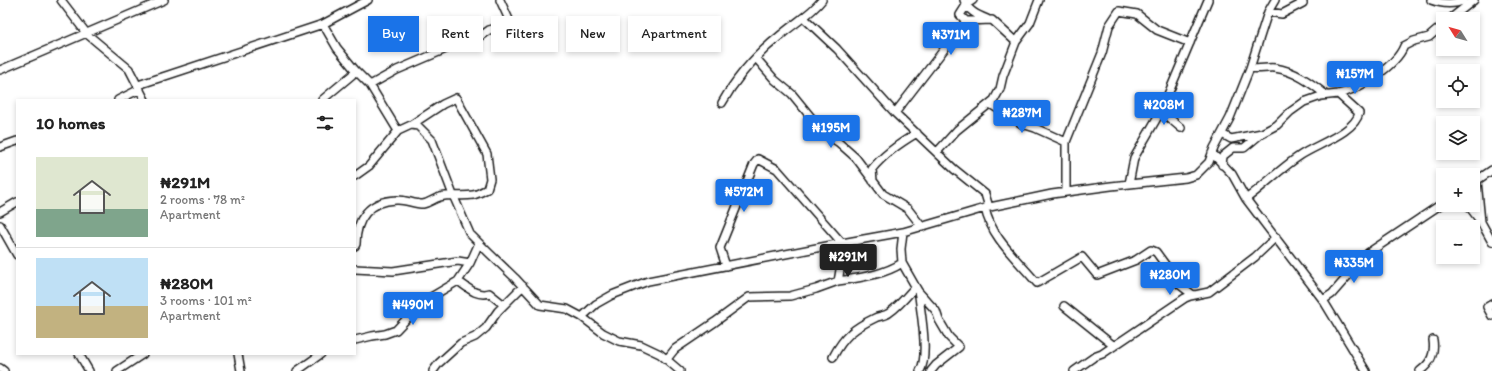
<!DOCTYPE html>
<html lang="en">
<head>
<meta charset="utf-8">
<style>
  :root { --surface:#fff; --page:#f6f6f6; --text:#222; --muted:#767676; --line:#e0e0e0; --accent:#1a73e8 }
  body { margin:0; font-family:Itim,sans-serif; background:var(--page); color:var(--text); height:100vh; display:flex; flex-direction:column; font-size:15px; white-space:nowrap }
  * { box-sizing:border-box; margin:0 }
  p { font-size:13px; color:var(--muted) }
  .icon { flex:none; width:22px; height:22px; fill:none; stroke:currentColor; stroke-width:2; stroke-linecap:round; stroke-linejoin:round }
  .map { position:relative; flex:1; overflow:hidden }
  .sheet { position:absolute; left:16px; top:99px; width:340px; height:256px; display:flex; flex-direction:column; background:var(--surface); border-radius:0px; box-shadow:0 2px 6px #0003 }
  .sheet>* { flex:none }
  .top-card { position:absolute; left:368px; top:16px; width:380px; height:36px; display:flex; gap:8px }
  .needle { width:26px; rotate:307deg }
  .buttons { position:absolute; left:1436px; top:12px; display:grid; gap:8px }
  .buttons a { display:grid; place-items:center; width:44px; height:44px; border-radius:0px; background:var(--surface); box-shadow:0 2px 6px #0003; font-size:20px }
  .price { position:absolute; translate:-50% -34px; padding:0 9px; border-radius:4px; background:var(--accent); color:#fff; font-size:13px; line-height:26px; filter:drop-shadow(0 1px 2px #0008) }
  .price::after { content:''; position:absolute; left:50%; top:24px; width:12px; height:9px; margin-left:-6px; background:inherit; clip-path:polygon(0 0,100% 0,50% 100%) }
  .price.on { background:#222; color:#fff }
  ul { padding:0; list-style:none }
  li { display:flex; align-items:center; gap:12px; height:100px; padding:0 20px }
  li+li { border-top:1px solid var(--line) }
  li span { display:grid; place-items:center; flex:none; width:112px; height:80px; border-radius:0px; color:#555 }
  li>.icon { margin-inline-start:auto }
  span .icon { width:48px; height:48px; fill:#fffc; stroke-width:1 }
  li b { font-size:17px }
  h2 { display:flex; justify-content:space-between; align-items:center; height:48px; padding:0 20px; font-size:17px }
  .chip { padding:0 14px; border-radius:0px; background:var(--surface); box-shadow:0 2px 6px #0003; font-size:14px; line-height:36px }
  .chip.on { background:var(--accent); color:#fff }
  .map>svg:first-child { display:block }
</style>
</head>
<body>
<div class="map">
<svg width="1492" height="371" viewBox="0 0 1492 371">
  <rect width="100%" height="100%" fill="#fff"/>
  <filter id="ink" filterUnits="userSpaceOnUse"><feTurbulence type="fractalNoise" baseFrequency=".025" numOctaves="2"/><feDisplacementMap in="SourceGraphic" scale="8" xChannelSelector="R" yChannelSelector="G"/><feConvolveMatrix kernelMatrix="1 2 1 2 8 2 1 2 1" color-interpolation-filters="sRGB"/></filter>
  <g filter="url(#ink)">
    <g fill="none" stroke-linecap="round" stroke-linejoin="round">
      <defs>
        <path id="street" d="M61,0l26,34 42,35 16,31
          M964,0c4,11 13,15 23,19
          M1431,0c11,4 23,5 33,0
          M1268,12l14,2 21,-11 -3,-3
          M804,18l33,31 58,64 59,56 31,25 4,13
          M1450,19l24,-19
          M966,21l-6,-6 7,-11 6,-4
          M756,58l19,22 17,14 31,38 15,10 18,16 27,36 25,15 14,18
          M1250,68c8,2 17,-1 25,0 20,3 36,15 51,27
          M0,70l164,-70
          M355,70l15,15 28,46
          M138,85l185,-61 45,-24
          M370,85l27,-15 56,-24 22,-6 14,-10 22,-6 -11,-24
          M1338,94c21,-4 58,-28 66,-48l10,-5 15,-4 14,-12
          M118,100l22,-11
          M322,100l30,-25 3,-5 -18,-22 -14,-24
          M722,103c15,-27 36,-50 60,-69 14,-12 29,-20 40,-34
          M990,104l32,20 13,4 31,14
          M1161,111l20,17
          M895,113l71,-92 26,-1 24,22
          M1222,134l9,5 31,-6
          M0,147l17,-6
          M937,152l20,-22 37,-30 6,-11 3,-13 13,-34 14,-19 9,-23
          M1212,153l20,21 14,25 77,101 43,71
          M1222,165l1,-9 10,-8h11l18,-15 15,-8 13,-13 14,-10 17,-6 17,-2 21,19c-4,19 -41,31 -58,42 -19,12 -36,30 -55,44
          M355,176l14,-10 29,-35 13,-6 7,1 14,14 21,55 17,39 19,19 26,25 25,27 27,4 15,8 21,16 16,8 22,4 19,9 20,17
          M873,181l-1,-12c12,-15 28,-26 45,-36
          M1477,181l4,41
          M1473,183l19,-13
          M1129,184l5,-26 27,-47 47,-111
          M1066,192v-50l36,-89 7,-27 10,-15 18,3 20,16 33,13
          M1468,205l13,17 11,20
          M985,208c6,30 33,52 52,75l45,-26 15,18 39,-15 15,-10 5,2 24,33 13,10
          M0,212l17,-10
          M0,225l17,30
          M903,232l-2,17 1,14 16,28 1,5c2,18 10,60 1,75
          M355,246l1,-2c0,-25 13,-43 40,-44 9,-1 17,4 27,4 6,-1 10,-5 17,-7 11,-3 22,0 33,-2 5,-1 10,-4 14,-6l3,-10 -3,-25 -31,-56 -13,6 -32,21
          M726,266l-6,-18 34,-84 4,-5 19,10 65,74
          M355,269l38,2 65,-10 12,2
          M458,281c10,7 19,16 31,12l15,12
          M838,281c21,-3 46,-6 64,-18
          M918,291l18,20 3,9 10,17 10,10 -23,18 -5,6
          M1323,300l9,-6 36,-41 75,-50
          M1492,304l-5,3 5,9
          M1064,306l50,40
          M582,317l14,-13 16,-9 36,-14 194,-38 61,-11 82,-24 67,-14 59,-8 75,-8 10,-3 13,-13 5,-14 16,-30 20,-50 18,-56 7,-12
          M355,340l17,-4 13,-2 11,-4 21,-22 14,-11 27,-16 12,-18 9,-20
          M79,354l10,17
          M238,354l3,17
          M833,357c11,-21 21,-29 42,-39 4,-2 10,-2 14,-5 10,-7 18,-17 26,-26
          M667,359l8,-10 40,-27 34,-25 41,-1 26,-7 22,-8c3,-14 4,-24 0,-38
          M0,368l4,3
          M117,371l26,-17
          M297,371l24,-17
          M433,371l6,-8 22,-20 14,-6 11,-9 12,-17 25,-25
          M1074,371l20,-14 8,-3 83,-56 5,-2 19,-4 46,-35 21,-20
          M1420,371c11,-8 15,-17 13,-31"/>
      </defs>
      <!-- street casing -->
      <use href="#street" stroke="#1c1c1c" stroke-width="10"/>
      <!-- street -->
      <use href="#street" stroke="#fff" stroke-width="7"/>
    </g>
  </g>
</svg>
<div class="buttons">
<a><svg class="needle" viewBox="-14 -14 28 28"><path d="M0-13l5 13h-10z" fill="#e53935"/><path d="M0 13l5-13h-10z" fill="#767676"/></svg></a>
<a><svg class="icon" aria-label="locate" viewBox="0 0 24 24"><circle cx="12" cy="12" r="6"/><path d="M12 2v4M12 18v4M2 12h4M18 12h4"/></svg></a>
<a><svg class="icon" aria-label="layers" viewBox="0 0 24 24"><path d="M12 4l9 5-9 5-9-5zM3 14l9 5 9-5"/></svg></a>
<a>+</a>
<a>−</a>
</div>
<b class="price" style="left:951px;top:56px">₦371M</b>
<b class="price" style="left:1355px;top:95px">₦157M</b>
<b class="price" style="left:1164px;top:126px">₦208M</b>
<b class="price" style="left:1022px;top:134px">₦287M</b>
<b class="price" style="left:831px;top:149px">₦195M</b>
<b class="price" style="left:744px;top:213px">₦572M</b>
<b class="price on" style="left:848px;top:278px">₦291M</b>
<b class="price" style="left:1354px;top:284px">₦335M</b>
<b class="price" style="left:1170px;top:296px">₦280M</b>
<b class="price" style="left:413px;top:326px">₦490M</b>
<div class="top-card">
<a class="chip on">Buy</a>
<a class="chip">Rent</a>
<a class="chip">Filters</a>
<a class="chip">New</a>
<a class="chip">Apartment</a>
</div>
<section class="sheet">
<h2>10 homes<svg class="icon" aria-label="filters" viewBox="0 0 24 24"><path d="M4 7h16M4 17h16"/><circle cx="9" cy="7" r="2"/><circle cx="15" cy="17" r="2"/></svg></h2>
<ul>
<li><span style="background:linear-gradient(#dfe7d0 65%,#7fa58c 0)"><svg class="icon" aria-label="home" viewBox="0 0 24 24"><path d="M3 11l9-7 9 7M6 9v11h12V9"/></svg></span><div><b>₦291M</b><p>2 rooms · 78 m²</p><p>Apartment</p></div></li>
<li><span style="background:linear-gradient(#bfe0f5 60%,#c2b280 0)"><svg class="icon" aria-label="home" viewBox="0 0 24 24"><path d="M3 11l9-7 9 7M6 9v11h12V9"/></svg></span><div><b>₦280M</b><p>3 rooms · 101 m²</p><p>Apartment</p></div></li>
</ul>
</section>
</div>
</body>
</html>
